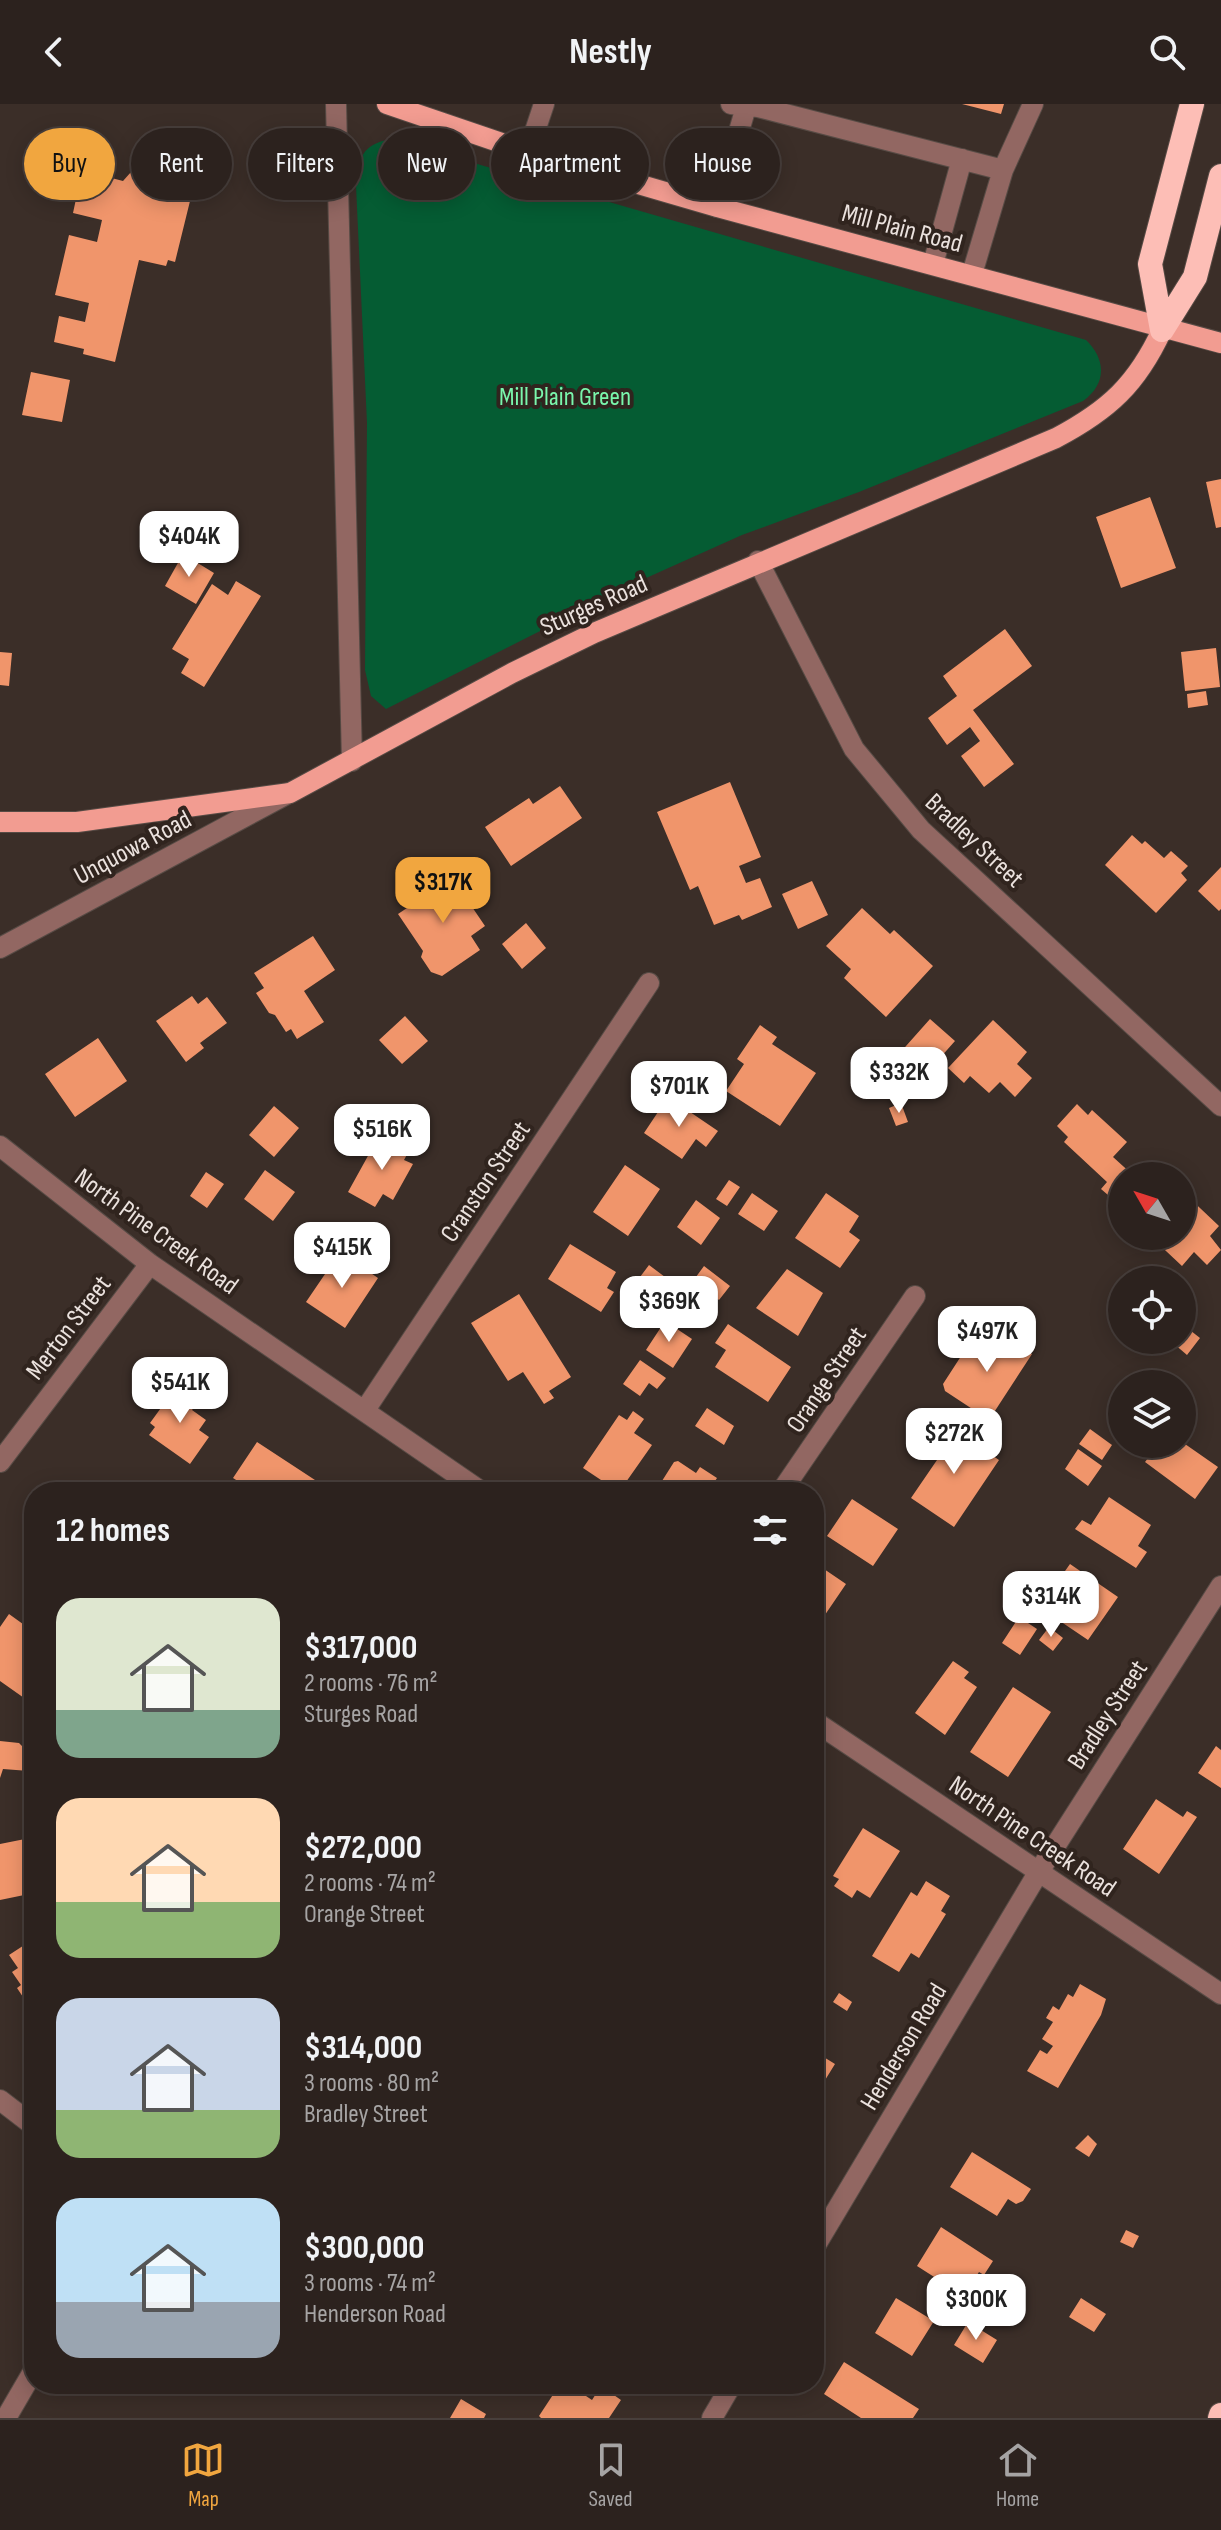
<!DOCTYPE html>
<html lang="en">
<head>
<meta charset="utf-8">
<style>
  :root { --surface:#2c221e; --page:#382f2b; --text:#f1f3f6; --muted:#a6a4a4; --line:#483f3c; --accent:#f1a63f }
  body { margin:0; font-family:"Sofia Sans Condensed",sans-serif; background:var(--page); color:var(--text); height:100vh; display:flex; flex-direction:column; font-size:30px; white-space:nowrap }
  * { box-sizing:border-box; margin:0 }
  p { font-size:26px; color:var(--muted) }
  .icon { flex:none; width:44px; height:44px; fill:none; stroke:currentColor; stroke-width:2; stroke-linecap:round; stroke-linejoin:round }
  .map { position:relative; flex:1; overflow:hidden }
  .details { position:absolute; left:24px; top:1378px; width:800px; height:912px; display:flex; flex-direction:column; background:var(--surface); border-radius:32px; box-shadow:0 4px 20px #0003,0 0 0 2px var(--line) }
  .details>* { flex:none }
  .top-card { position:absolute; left:24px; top:24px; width:800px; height:72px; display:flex; gap:16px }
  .needle { width:52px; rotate:309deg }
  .tools { position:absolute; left:1108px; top:1058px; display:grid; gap:16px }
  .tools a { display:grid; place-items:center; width:88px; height:88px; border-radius:50%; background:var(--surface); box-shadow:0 4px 20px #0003,0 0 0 2px var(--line); font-size:40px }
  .price { position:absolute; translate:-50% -68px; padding:0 18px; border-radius:16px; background:#fff; color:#222; font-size:26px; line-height:52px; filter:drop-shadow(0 2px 4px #0008) }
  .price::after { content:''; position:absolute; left:50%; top:48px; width:24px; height:18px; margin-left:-12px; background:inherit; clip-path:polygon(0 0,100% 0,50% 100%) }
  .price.active { background:var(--accent); color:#111 }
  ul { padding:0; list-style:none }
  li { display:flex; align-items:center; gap:24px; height:200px; padding:0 32px }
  li span { display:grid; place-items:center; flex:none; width:224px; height:160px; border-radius:24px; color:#555 }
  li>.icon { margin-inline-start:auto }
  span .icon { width:96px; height:96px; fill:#fffc; stroke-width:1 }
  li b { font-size:34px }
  h2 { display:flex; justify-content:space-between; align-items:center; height:96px; padding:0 32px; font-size:34px }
  .tag { padding:0 28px; border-radius:36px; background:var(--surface); box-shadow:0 4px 20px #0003,0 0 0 2px var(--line); font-size:28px; line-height:72px }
  .tag.active { background:var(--accent); color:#111 }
  header { display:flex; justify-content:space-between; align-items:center; height:104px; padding:0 32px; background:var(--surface); font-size:36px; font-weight:700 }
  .tabs { display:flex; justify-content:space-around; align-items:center; height:112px; border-top:2px solid var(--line); background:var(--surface); font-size:22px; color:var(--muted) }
  .tabs a { display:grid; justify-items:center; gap:4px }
  .tabs .active { color:var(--accent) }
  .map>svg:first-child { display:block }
</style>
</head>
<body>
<header><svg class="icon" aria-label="back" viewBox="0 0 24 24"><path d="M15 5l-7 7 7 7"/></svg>Nestly<svg class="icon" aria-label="search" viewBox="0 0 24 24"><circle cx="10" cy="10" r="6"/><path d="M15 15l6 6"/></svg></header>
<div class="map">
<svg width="1221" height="2314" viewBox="0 0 1221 2314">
  <rect width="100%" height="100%" fill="#3b2e28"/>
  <!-- green -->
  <path fill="#055c33" d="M391,35l695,201c20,19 21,44 -3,61l-224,91 -117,43 -107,48 -249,126 -15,-13 -6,-26 2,-247 -11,-237c4,-28 4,-41 35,-47z"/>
  <!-- building -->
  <path fill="#f0956b" d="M962,0h42l-3,10z
    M131,68l8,2 7,9 36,9v3l9,2 -16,65 -7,-2 -2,6 -27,-6 -24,102 -32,-8 1,-5 -30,-7 5,-26 26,6 4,-19 -34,-8 14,-60 28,7 5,-22 -29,-7 6,-28 22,6 3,-15 19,5z
    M31,268l39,8 -8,42 -40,-7z
    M1221,375v48l-5,1 -10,-46z
    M1150,393l26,71 -55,20 -25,-71z
    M183,450l31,19 -18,31 -31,-18z
    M236,477l25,15 -57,91 -23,-14 8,-14 -17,-10 40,-65 16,11z
    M1005,525l27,37 -59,44 41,54 -30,23 -23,-31 19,-15 -10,-14 -23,18 -19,-27 29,-22 -14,-20z
    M1216,544l4,39 -35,4 -4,-39z
    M0,548l12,1 -3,33 -9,-1z
    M1206,587l2,14 -20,3 -1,-14z
    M730,678l31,75 -22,9 7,17 14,-5 12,29 -30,13 -3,-5 -25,10 -16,-39 -8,4 -33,-78z
    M560,682l22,32 -71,48 -26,-39 44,-29 4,6z
    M1132,731l10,9 3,-3 19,17 7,-7 17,15 -7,7 6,7 -31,33 -51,-48z
    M1221,763v42l-2,2 -21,-20z
    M449,769l36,53 -14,10 9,14 -38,26 -11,-4 -10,-15 2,-6 -25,-37 12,-8 -3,-4z
    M812,777l16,34 -30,14 -16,-35z
    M862,804l28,26 4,-4 39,36 -47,51 -42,-39 7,-9 -25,-23z
    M526,819l20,25 -24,21 -20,-25z
    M313,832l22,34 -31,21 20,31 -27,17 -6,-10 -5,3 -11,-17 -6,-2 -13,-20 8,-5 -10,-15z
    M192,892l6,8 9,-7 20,26 -27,20 4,5 -18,14 -30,-41z
    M405,912l23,25 -26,23 -23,-24z
    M930,915l25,22 -32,36 -25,-22z
    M993,916l34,32 -10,12 15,14 -17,19 -15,-15 -11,11 -19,-17 -6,7 -16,-15z
    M760,921l17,12 -5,7 44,29 -36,53 -54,-35 18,-27 -7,-5z
    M98,934l29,43 -52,36 -30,-43z
    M668,993l50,34 -12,16 -10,-8 -14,20 -38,-26z
    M901,999l7,19 -12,4 -7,-18z
    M1077,1000l11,11 4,-5 35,32 -14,15 21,19h-12v17l-7,8 -14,-12 6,-7 -43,-40 4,-5 -11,-11z
    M274,1002l25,22 -25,29 -25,-22z
    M388,1030l23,13 -7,13 9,4 -20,36 -10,-6 -8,13 -27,-15 26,-47h8z
    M625,1061l35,24 -32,47 -35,-24z
    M265,1066l30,22 -22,29 -29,-22z
    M206,1068l18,12 -17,24 -17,-12z
    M729,1076l11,7 -13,19 -11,-7z
    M1182,1087l37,35 -9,10 11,14 -14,15 -13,-13 -12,14 -32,-30h32z
    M752,1089l26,18 -14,20 -26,-17z
    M826,1089l33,23 -10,16 11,8 -20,28 -45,-30z
    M696,1096l24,18 -19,27 -24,-18z
    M570,1140l46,28 -9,16 7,4 -13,20 -53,-33z
    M340,1148l38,26 -33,50 -39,-26z
    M649,1161l28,21 -20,28 -29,-21z
    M704,1162l26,20 -11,14 -26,-19z
    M787,1165l36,24 -25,43 -42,-28z
    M519,1190l52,83 -22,14 5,7 -10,6 -21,-32 -15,9 -37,-58z
    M665,1217l27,18 -19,29 -27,-18z
    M728,1220l63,43 -23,35 -53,-35 11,-17 -11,-7z
    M1186,1223l14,11 -13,17 -14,-12 9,-3z
    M995,1225l37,25 -43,66 -44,-29 -2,-7 22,-34 11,7z
    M640,1256l26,18 -9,11 -8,-6 -9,13 -17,-12z
    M179,1279l21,16 -8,11 14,10 -7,10 10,7 -19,27 -41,-29 6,-8 -5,-4z
    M707,1304l27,18 -10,19 -29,-19z
    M633,1307l11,8 -10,14 18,12 -33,47 -36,-24 36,-53 8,5z
    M946,1320l53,36 -45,67 -43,-29 26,-38 -10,-7z
    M1090,1325l22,16 -10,15 -23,-16z
    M1182,1327l8,6 -5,7 33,23 -23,32 -50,-37 14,-18h23z
    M257,1338l58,38 -8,12h-52l-22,-14z
    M1078,1345l24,17 -14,20 -23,-17z
    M678,1357l18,12 4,-6 17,11 -9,14h-53l19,-30z
    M1109,1393l42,28 -13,21 9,6 -11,16 -61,-39 7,-9 9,5z
    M852,1395l46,30 -25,37 -46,-30z
    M1070,1460l48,33 -30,43 -37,-25 9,-12 -12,-8z
    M824,1465l22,15 -32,47v-54l3,2z
    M9,1510l25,18v73l-34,-24v-54z
    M1019,1513l18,12 -17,26 -18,-12z
    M1049,1523l14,11 -10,13 -14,-11z
    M953,1557l16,11 -5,6 13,9 -32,48 -30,-22z
    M1013,1583l38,25 -43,65 -38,-25z
    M0,1637l19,2 11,11 -1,17 -26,-2 -3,9z
    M1216,1642l5,4v38l-23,-15z
    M1156,1695l27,18 4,-6 10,6 -38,57 -36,-25z
    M863,1724l37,23 -30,47 -13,-8 -5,8 -18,-12 5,-7 -6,-3z
    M30,1734l4,55 -34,7v-56z
    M926,1777l24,15 -9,15 5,3 -27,44 -8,-5 -12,19 -27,-16 39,-64 6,4z
    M32,1836l2,3v62l-3,-4 -4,2 -10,-15 4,-3 -9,-13 6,-4 -9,-13z
    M1080,1880l26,15 -5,16 -43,73 -31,-17 13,-21 7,4 6,-8 -11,-7 11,-17 -7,-4 7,-12 6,4 9,-16 5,3z
    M839,1889l13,9 -5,9 -14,-9z
    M814,1947l21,13 -21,34z
    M1088,2031l9,9 -8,13 -14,-9z
    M972,2048l59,37 -8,12 -7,3 -8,-5 -11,17 -47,-29z
    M941,2123l52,34 -9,14 -5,-3 -15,24 -47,-30z
    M1126,2126l13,6 -6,12 -13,-6z
    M896,2194l38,23 -22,35 -37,-23z
    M1081,2194l25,16 -12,18 -25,-15z
    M968,2218l29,18 -14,23 -29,-18z
    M844,2258l75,47 -6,9h-52l-37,-24z
    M560,2280h8l24,16 9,-14 20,14 -12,18h-68l-2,-2z
    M461,2295l25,15 -2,4h-34z"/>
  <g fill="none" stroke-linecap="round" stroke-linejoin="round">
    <defs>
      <path id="minor" d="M336,0l16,657
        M731,0l27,3 245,63
        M528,48l16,-48
        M717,103l29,-100
        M933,160l29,-105
        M972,170l31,-104 30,-66
        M758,457l96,188 67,81 300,276
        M0,844l289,-155
        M0,1042l150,118 332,228
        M365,1306l284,-427
        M0,1358l150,-198
        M781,1388l134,-196
        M814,1617l407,273
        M0,1996l34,26
        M814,2144l224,-375 183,-287
        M6,2314l28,-48
        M712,2314l20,-34"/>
      <path id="major" d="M387,0l141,48 189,55 504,136
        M0,718h77l213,-29 222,-120 82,-40 462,-195c53,-28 81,-54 106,-108"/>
      <path id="highway" d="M1162,226l-12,-66 42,-160
        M1162,226l33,-53 26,-101
        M1220,2314l1,-3"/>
    </defs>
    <!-- minor casing -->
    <use href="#minor" stroke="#574b45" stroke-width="22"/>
    <!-- major casing -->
    <use href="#major" stroke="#574b45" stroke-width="22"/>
    <!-- highway casing -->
    <use href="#highway" stroke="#574b45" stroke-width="26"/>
    <!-- minor -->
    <use href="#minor" stroke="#926762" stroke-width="20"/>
    <!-- major -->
    <use href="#major" stroke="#f29c91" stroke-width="20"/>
    <!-- highway -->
    <use href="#highway" stroke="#fdbeb6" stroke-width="24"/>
  </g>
  <g text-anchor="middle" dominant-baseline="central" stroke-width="8" stroke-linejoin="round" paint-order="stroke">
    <!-- street labels -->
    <g font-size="26" fill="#ebe2de" stroke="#30241e">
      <text transform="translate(902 125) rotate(15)">Mill Plain Road</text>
      <text transform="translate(594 502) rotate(-24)">Sturges Road</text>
      <text transform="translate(974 737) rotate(43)">Bradley Street</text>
      <text transform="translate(133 744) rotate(-28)">Unquowa Road</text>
      <text transform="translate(486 1078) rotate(-56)">Cranston Street</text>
      <text transform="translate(156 1128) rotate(36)">North Pine Creek Road</text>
      <text transform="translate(69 1224) rotate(-53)">Merton Street</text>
      <text transform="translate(827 1276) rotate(-56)">Orange Street</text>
      <text transform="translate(1108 1611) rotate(-57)">Bradley Street</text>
      <text transform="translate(1032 1733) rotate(34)">North Pine Creek Road</text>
      <text transform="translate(904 1943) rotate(-59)">Henderson Road</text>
    </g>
    <!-- park labels -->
    <g font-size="26" fill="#7af6ac" stroke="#30241e">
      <text x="565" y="293">Mill Plain Green</text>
    </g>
  </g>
</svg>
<div class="tools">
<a><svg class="needle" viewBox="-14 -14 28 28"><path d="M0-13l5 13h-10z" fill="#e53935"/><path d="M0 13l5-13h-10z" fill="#a6a4a4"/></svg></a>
<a><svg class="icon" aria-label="locate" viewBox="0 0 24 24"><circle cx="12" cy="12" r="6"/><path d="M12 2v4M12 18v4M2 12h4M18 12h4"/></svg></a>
<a><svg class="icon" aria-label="layers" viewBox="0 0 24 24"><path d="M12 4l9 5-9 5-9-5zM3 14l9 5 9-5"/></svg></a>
</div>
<b class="price" style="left:189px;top:475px">$404K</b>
<b class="price active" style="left:443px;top:821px">$317K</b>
<b class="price" style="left:899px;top:1011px">$332K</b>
<b class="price" style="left:679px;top:1025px">$701K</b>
<b class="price" style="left:382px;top:1068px">$516K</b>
<b class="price" style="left:342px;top:1186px">$415K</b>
<b class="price" style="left:669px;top:1240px">$369K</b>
<b class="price" style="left:987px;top:1270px">$497K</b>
<b class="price" style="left:180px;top:1321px">$541K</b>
<b class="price" style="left:954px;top:1372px">$272K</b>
<b class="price" style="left:1051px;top:1535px">$314K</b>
<b class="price" style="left:976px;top:2238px">$300K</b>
<div class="top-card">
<a class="tag active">Buy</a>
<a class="tag">Rent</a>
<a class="tag">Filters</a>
<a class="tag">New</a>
<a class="tag">Apartment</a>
<a class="tag">House</a>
</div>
<section class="details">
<h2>12 homes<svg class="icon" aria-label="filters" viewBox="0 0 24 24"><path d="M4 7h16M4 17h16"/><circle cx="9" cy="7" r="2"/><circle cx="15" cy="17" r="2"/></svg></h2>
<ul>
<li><span style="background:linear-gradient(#dfe7d0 70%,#7fa58c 0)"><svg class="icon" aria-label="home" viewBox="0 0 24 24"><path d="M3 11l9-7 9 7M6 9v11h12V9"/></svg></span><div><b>$317,000</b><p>2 rooms · 76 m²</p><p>Sturges Road</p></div></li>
<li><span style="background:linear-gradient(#ffd9b3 65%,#8fb573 0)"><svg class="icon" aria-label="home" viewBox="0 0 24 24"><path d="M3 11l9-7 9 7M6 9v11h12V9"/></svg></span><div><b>$272,000</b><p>2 rooms · 74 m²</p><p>Orange Street</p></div></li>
<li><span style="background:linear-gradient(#c9d6e8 70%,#8fb573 0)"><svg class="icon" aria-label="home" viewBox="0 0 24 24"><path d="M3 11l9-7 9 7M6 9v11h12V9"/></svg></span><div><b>$314,000</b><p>3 rooms · 80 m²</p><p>Bradley Street</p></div></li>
<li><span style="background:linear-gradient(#bfe0f5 65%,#9aa5b1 0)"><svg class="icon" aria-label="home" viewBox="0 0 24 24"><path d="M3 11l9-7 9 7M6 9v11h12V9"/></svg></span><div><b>$300,000</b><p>3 rooms · 74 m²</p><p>Henderson Road</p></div></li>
</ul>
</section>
</div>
<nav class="tabs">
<a class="active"><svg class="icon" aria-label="map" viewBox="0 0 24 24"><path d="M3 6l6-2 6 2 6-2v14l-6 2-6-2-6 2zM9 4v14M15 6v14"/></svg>Map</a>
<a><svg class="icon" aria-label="saved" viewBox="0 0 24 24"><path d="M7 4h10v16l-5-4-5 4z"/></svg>Saved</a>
<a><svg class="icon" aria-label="home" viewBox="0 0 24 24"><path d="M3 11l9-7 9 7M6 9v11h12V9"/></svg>Home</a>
</nav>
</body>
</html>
